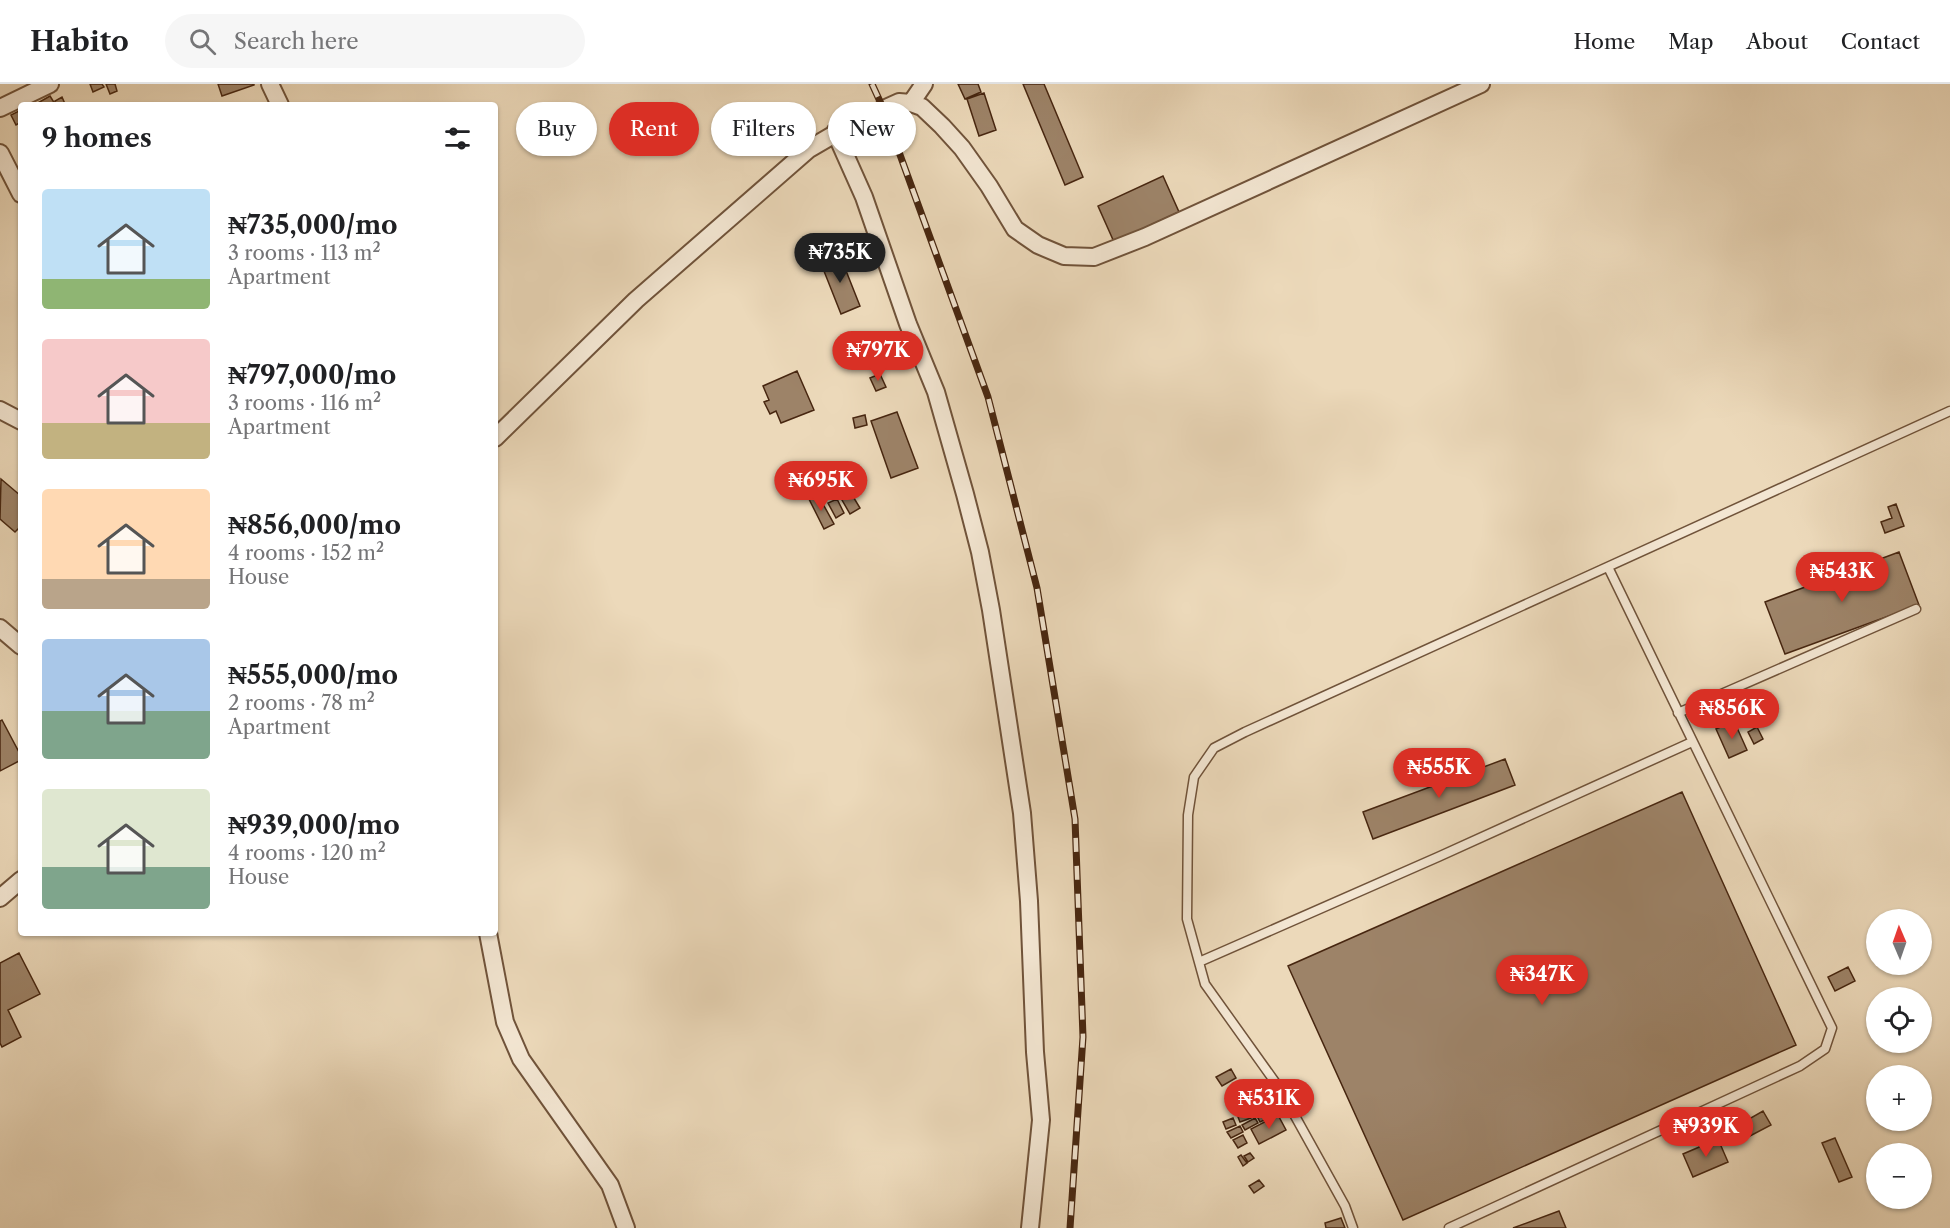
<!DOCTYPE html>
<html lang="en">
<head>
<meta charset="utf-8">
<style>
  :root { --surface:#fff; --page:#f6f6f6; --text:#202124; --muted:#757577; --line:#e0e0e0; --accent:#d93025 }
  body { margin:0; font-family:"Libre Caslon Text",serif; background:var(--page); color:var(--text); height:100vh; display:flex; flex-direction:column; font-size:22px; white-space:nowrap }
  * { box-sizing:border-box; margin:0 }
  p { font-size:20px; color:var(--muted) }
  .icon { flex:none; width:33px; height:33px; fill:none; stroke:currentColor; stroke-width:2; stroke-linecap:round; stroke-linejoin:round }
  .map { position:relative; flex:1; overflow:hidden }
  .drawer { position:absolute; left:18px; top:18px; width:480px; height:834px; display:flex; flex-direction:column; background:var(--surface); border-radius:6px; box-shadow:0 2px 4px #0004 }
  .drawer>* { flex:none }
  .top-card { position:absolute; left:516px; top:18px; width:570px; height:54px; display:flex; gap:12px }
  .needle { width:39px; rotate:358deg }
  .buttons { position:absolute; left:1866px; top:825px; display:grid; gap:12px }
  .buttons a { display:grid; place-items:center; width:66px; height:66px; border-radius:50%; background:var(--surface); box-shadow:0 2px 4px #0004; font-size:30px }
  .price { position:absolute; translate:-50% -51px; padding:0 14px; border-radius:21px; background:var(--accent); color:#fff; font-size:20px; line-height:39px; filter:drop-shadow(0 2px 3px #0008) }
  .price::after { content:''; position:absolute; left:50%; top:36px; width:18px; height:14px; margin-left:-9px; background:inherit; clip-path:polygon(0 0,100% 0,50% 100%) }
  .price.on { background:#222; color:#fff }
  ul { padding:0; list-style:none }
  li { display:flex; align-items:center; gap:18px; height:150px; padding:0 24px }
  li span { display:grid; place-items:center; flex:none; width:168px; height:120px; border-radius:6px; color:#555 }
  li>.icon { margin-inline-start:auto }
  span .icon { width:72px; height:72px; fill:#fffc; stroke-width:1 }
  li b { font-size:26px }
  h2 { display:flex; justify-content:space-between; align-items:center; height:72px; padding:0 24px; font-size:26px }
  .tag { padding:0 21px; border-radius:27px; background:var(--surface); box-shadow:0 2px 4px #0004; font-size:21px; line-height:54px }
  .tag.on { background:var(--accent); color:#fff }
  header { display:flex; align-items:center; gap:36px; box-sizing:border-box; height:84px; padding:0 30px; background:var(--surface); border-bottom:2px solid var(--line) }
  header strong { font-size:28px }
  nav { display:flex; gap:33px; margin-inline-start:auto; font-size:21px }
  .search { width:420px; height:54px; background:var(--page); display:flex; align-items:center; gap:15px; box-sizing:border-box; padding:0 21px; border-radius:33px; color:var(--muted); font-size:22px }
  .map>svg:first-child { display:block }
</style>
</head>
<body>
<header>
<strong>Habito</strong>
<div class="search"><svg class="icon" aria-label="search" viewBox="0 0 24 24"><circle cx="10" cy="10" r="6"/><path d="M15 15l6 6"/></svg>Search here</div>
<nav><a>Home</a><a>Map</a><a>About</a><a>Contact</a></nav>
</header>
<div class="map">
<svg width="1950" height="1144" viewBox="0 0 1950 1144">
  <rect width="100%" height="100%" fill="#ecd9ba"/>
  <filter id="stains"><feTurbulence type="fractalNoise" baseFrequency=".00333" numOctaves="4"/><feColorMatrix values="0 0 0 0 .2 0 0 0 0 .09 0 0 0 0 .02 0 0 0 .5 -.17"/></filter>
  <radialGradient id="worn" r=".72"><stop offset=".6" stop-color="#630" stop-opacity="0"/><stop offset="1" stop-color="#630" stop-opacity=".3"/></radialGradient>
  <!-- building -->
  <path fill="#9d8368" stroke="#472610" stroke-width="1.5" d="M90,0h12l2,3 -11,5z
    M106,0h9l2,7 -7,3z
    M218,0h36v1l-32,11z
    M958,0h20l3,8 -16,7z
    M1023,0h21l39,93 -18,8z
    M984,9l12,37 -17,6 -12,-37z
    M50,12l5,8 -19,1v-1z
    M62,13l3,7 -8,1 -2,-4z
    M21,26v12l-5,3 -5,-10z
    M1163,92l16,36 -65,30 -16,-36z
    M839,169l21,53 -19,8 -21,-53z
    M797,287l17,39 -33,13 -5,-12 -6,3 -6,-12 5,-2 -6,-14z
    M880,290l6,13 -10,4 -6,-13z
    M897,328l21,56 -27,10 -20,-57z
    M865,331l2,10 -12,3 -2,-10z
    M1,395l20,17v30l-6,6 -15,-13z
    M843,396l17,28 -10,6 -16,-28z
    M818,411l16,29 -10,5 -15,-30z
    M837,415l7,14 -8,5 -8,-15z
    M1896,420l8,22 -19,7 -4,-11 11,-4 -4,-11z
    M1899,468l20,53 -134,49 -20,-52z
    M2,636l19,36v4l-21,11v-50z
    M1734,637l13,29 -18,8 -13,-29z
    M1757,643l6,12 -9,5 -6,-12z
    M1505,675l10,26 -142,54 -10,-27z
    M1682,708l114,253 -393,175 -115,-254z
    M19,869l21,41 -32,16 13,27 -19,10 -2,-4v-80z
    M1848,883l7,14 -20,10 -7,-14z
    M1231,985l5,9 -14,8 -6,-9z
    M1268,1027l3,6 -11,5 -3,-6z
    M1763,1027l8,14 -21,11 -8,-13z
    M1249,1028l2,6 -11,4 -2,-5z
    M1278,1031l8,15 -27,14 -8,-15z
    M1233,1034l3,7 -10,4 -3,-7z
    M1255,1034l3,5 -13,7 -3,-5z
    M1240,1042l3,6 -12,6 -4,-6z
    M1243,1051l4,8 -9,5 -5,-8z
    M1835,1054l17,39 -13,5 -17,-39z
    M1718,1055l10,23 -35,15 -10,-23z
    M1250,1069l4,5 -6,4 -4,-6z
    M1241,1071l6,8 -4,3 -5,-9z
    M1259,1096l5,6 -10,7 -5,-7z
    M1559,1127l7,17h-53z
    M1341,1134l4,10h-19l-1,-5z"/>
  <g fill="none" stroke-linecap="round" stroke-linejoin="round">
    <defs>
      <path id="lane" d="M1678,629l238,-104
        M1199,878l239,-105 254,-115
        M1353,1144l-8,-22 -65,-117 -75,-105 -18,-65 1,-104 6,-38 20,-29 31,-16 705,-321
        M1449,1144l351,-162 25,-17 7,-21 -224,-461"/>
      <path id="street" d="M270,0l10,21
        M911,19l13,-19
        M0,24l50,-24
        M835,48l29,65 44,127 28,68 29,102 15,58 11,58 31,203 7,88 6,151 6,68 -11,108
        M0,69l21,41
        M0,326l21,11
        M495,354l141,-138 173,-151 48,-28 42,-19 12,1 11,4 20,19 20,22 27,38 26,43 23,16 26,11 30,1 51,-20 336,-153
        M0,544l21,18
        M0,814l21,-18
        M488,849l17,89 16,37 89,126 16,43"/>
    </defs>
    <!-- lane casing -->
    <use href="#lane" stroke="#70533a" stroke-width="11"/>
    <!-- street casing -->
    <use href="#street" stroke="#70533a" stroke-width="20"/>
    <!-- lane -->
    <use href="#lane" stroke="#f3e6d2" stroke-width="8"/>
    <!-- street -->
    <use href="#street" stroke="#f3e6d2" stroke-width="16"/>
    <defs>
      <path id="rail" d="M872,0l11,24 105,289 49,191 38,231 8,218 -13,191"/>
    </defs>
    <!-- rail casing -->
    <use href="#rail" stroke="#472610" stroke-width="7"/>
    <!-- rail -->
    <use href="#rail" stroke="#f3e6d2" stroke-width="4.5" stroke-dasharray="14" stroke-linecap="butt"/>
  </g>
  <rect width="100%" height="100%" filter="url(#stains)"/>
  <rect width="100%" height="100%" fill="url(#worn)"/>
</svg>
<div class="buttons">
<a><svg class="needle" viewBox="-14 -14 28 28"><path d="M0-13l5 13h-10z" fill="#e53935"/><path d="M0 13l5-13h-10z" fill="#757577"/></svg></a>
<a><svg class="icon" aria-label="locate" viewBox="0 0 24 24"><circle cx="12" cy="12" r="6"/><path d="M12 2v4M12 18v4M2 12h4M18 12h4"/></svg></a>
<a>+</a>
<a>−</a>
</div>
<b class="price on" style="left:840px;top:200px">₦735K</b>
<b class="price" style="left:878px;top:298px">₦797K</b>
<b class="price" style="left:821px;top:428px">₦695K</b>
<b class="price" style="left:1842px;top:519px">₦543K</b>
<b class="price" style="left:1732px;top:656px">₦856K</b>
<b class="price" style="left:1439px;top:715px">₦555K</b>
<b class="price" style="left:1542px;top:922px">₦347K</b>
<b class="price" style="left:1269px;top:1046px">₦531K</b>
<b class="price" style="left:1706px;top:1074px">₦939K</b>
<div class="top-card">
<a class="tag">Buy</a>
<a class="tag on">Rent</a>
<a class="tag">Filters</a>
<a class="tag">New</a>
</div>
<section class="drawer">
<h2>9 homes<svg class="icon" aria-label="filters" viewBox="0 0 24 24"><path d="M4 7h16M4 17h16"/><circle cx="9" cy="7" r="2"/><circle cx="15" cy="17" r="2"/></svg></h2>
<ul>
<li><span style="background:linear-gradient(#bfe0f5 75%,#8fb573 0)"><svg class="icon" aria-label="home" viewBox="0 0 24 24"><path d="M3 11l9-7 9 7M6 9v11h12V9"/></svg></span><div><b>₦735,000/mo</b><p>3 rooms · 113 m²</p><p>Apartment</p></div></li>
<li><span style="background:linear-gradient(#f6c9c9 70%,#c2b280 0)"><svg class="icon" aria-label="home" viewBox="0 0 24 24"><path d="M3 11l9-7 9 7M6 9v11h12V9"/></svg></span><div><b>₦797,000/mo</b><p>3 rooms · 116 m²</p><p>Apartment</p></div></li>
<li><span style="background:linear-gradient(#ffd9b3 75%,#b9a48a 0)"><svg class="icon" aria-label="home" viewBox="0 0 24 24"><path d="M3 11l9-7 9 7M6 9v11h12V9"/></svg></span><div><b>₦856,000/mo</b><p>4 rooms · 152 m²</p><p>House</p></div></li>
<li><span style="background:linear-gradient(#a9c7e8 60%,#7fa58c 0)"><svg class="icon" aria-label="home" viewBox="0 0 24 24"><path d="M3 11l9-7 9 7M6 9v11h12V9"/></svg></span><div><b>₦555,000/mo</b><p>2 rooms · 78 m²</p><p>Apartment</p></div></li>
<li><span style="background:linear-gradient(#dfe7d0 65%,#7fa58c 0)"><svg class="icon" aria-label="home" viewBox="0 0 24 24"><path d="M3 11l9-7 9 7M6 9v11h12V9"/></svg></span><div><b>₦939,000/mo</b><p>4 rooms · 120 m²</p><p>House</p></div></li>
</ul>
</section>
</div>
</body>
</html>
